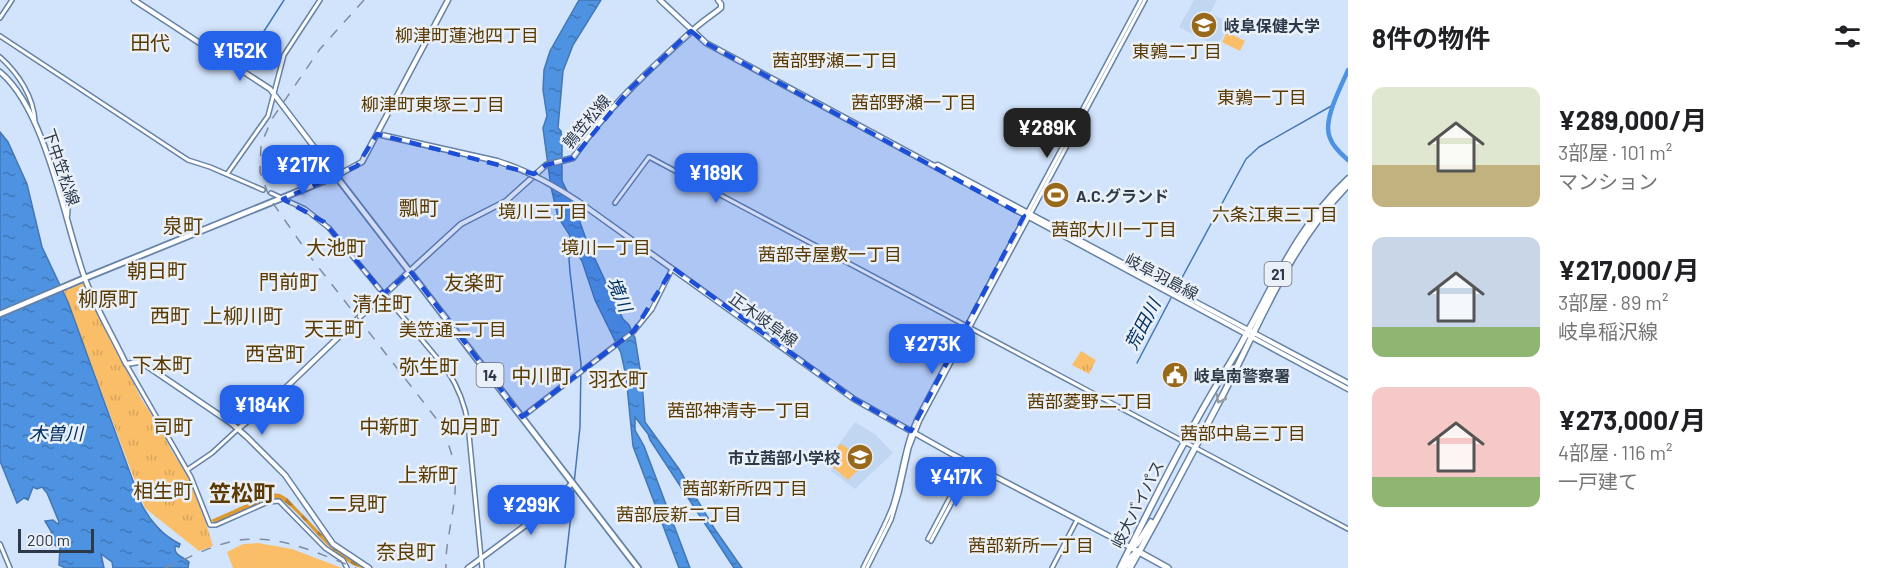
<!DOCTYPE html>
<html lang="ja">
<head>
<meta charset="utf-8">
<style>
  :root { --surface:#fff; --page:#f6f6f6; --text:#202124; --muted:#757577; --accent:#2563eb }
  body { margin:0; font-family:Barlow,"Noto Sans JP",sans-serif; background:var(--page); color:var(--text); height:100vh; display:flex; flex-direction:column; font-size:22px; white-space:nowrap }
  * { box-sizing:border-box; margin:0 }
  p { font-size:20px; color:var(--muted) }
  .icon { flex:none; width:33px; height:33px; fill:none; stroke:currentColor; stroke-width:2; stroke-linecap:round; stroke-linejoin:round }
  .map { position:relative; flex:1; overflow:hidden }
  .details { display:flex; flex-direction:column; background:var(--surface); width:540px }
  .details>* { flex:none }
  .scale { position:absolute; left:18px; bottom:15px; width:76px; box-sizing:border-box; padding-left:6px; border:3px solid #2d3949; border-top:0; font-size:16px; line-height:21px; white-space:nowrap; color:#2d3949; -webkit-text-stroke:4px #eaf0f8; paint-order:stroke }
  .price { position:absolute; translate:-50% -51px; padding:0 14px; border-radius:12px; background:var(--accent); color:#fff; font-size:20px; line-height:39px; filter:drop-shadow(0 2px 3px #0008) }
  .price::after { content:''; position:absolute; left:50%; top:36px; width:18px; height:14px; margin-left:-9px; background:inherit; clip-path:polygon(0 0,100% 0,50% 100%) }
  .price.selected { background:#222; color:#fff }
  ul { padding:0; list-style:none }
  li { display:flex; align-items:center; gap:18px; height:150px; padding:0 24px }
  li span { display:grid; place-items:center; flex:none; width:168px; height:120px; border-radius:12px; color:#555 }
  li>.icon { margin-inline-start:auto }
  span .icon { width:72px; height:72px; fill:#fffc; stroke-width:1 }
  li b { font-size:26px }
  h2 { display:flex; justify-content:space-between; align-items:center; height:72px; padding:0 24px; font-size:26px }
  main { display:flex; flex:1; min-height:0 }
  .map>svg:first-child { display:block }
</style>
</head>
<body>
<main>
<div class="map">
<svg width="1348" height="568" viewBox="0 0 1348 568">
  <defs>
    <pattern id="forest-firs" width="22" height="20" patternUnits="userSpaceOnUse" patternTransform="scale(1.5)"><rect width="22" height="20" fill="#dc9a31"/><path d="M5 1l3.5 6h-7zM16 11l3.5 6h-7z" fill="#b37f2c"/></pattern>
    <pattern id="park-tufts" width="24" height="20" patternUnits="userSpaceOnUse" patternTransform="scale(1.5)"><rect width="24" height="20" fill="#fbbe68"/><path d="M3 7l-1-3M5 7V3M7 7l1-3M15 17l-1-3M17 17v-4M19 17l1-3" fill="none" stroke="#d7a45c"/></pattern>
    <pattern id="water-ripples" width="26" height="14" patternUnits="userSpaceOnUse" patternTransform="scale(1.5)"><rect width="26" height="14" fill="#4e92e2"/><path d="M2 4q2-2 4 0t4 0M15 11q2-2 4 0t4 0" fill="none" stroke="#4178b9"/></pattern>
  </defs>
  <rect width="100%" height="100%" fill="#d2e4fc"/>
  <!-- built -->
  <path fill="#c1d6f1" d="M1194,0h23l-7,13 20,10 -13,24 -38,-20z
    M855,422l20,12 18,19 -38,36 -24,-18 2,-3 -6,-7z"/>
  <!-- forest -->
  <path fill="url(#forest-firs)" d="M272,493l8,1 7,4 50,52 28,18c-11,0 -16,-6 -24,-12 -23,-16 -38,-41 -59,-56l-11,-1 -56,24 -4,-3z"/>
  <!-- park -->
  <path fill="url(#park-tufts)" d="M83,283l59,117 17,26 13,25 17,27 11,25 13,43 -14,5 -54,-43 -81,-217z
    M1081,351l15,9 -7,14 -17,-9z"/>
  <!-- garden -->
  <path fill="#fbbe68" d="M1227,32l18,9 -5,10 -18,-9z
    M841,444l8,5 4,-4 15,16 -20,19 -20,-17 11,-18z
    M258,543l34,6 50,19h-109l-6,-16 16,-8z"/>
  <!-- water -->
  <path fill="url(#water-ripples)" stroke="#4477b4" stroke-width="1.5" d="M579,0h22l-28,45 -10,26 -5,57 3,3 1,8v42l12,24 13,37 36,77 6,6 6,13 7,43 3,41 34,47 35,59 28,40h-8l-84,-128 -2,-6 -13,-17v13l9,16 46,122h-11l-46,-122 -7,-70 -5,-23 -26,-53 -13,-39 -8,-13 -3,4h-2l3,-10 -3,-8 -11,-17 -7,-30 -8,-59 4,-12 -4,-26 1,-20 6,-19z
    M0,132l8,10 19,42 15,63 26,55 73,201c8,17 22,33 39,41l-1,3 -4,-1c-1,10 7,10 14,16l-1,6h-75l-1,-6 -11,-8 3,14h-39l-6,-3 1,-17 -7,-4 -2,-13 -6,-10 8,-1 5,4 1,-2 -12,-29 -5,-6 -5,2 -4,-2 -5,13 -4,-2 -7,5 -17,-42z"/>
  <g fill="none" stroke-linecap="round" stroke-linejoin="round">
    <!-- stream -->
    <path stroke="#4477b4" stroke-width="1.5" d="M241,67l43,-67
      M572,241l-3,18 1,13 11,92 -1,63 -6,57
      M1177,287l69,-128 13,-12 74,-42
      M1137,363l34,-65
      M565,568l9,-80"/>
    <!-- river -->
    <path stroke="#4e92e2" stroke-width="4.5" d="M1348,70c-7,17 -26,51 -18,68 3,9 11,16 18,22"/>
    <defs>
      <path id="tertiary" d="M0,18l12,-18
        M0,36l188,124 22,7 53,23
        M0,57c18,16 34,40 35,65
        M227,174l41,-58 16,-61 36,-55
        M271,193l34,16 24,19 118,142c11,17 18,34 21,54l14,144
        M615,203l34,-46 699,372
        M126,364l65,113 19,48h6l52,-23 11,-1 46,47 18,12 4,8
        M522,417l112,-86 18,-22 20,-40
        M187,470l25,-17 26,-24
        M928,539l39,-74 4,-2
        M931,541l40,-74v-4
        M0,544l10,24
        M863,568c10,-21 22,-41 30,-63 9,-29 11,-58 24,-86l224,-419
        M867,568l24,-48 8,-27 10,-45 11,-28 225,-420
        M1052,568l25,-48"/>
      <path id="secondary" d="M134,0l136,89 66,87 26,-14 86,-162
        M660,0l46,43 642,346
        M0,72c45,37 64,146 83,201 10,31 29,61 43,91l13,-2 5,2 87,59 16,14 38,38 48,69 36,24
        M377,134l120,27
        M934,166l4,-1 410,218
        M67,169l2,20 -2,27
        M579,202l275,197 96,54 180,94
        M238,429l33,-27 81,-78 109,-100 45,-23 40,-36 27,-7c33,-49 76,-88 119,-127 9,-9 19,-15 29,-23v-4l-3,-4
        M468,568l85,-63 19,-22"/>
      <path id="primary" d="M0,314l85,-36 251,-102 302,392"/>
      <path id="trunk" d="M1130,547l7,-3 14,-22
        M1130,547l38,21
        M1120,568c35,-70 69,-139 110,-205 40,-66 60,-129 118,-184
        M1124,568l8,-12 5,-4
        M1130,568c30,-53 58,-107 86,-160 41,-76 70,-160 132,-223"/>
    </defs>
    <!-- tertiary casing -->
    <use href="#tertiary" stroke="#6682a5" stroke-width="6"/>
    <!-- secondary casing -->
    <use href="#secondary" stroke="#6682a5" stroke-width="7"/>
    <!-- primary casing -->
    <use href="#primary" stroke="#6682a5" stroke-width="8"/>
    <!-- trunk casing -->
    <use href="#trunk" stroke="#6682a5" stroke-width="8"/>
    <!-- tertiary -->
    <use href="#tertiary" stroke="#fff" stroke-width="3"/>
    <!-- secondary -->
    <use href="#secondary" stroke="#fff" stroke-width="4"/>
    <!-- primary -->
    <use href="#primary" stroke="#fff" stroke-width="4.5"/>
    <!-- trunk -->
    <use href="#trunk" stroke="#fff" stroke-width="5"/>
    <!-- rail -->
    <path stroke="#7d8ca0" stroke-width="1.5" stroke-dasharray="10 10" stroke-linecap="butt" d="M364,0l-44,49 -48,70 -11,25 -1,28 10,27 42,60 123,158c22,37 24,63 16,104 -2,16 -6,31 -5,47
      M165,568c21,-9 43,-21 65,-26 45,-11 86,11 126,26"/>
    <defs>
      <path id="secondary-bridge" d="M497,161c30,9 55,23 82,41"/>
    </defs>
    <!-- secondary-bridge casing -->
    <use href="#secondary-bridge" stroke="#6682a5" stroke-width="7" stroke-linecap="butt"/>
    <!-- secondary-bridge -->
    <use href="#secondary-bridge" stroke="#fff" stroke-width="4"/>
  </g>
  <!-- one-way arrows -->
  <defs><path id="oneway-chevron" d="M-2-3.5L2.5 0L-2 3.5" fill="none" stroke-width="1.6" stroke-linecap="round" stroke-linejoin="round" transform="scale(1.5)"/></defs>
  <use stroke="#969ca4" href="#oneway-chevron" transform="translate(1220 399) rotate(116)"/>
  <!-- marked area -->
  <path fill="#1d4ed8" fill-opacity="0.2" stroke="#1d4ed8" stroke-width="4.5" stroke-dasharray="12 8" stroke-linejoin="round" d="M691,31l15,12 318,173 -113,215 -57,-32 -181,-131 -39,63 -112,86 -112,-146 -26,23 -60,-72 -41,-23 74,-33 20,-32 157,40 12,-9 27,-7 56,-68z"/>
  <!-- icons -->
  <defs>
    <symbol id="university-disc" viewBox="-11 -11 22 22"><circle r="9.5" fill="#99691b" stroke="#eaf0f8"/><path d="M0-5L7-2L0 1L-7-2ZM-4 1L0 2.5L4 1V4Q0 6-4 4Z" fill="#fff"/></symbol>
    <symbol id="stadium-disc" viewBox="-11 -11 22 22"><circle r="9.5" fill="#99691b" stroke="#eaf0f8"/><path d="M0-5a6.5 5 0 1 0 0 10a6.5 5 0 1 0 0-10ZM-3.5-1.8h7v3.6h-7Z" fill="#fff"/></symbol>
    <symbol id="civic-disc" viewBox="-11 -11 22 22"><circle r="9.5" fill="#99691b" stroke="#eaf0f8"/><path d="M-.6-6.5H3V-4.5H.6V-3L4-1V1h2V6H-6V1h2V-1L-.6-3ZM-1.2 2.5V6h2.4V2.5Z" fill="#fff"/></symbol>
    <symbol id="school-disc" viewBox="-11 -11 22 22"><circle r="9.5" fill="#99691b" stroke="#eaf0f8"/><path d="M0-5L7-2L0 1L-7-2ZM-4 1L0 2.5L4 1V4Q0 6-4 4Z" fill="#fff"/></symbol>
  </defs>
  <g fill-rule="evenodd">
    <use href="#university-disc" x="1189" y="10" width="30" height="30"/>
    <use href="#stadium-disc" x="1041" y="180" width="30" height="30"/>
    <use href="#civic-disc" x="1160" y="360" width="30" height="30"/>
    <use href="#school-disc" x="845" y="442" width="30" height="30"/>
  </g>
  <g text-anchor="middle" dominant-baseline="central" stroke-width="5" stroke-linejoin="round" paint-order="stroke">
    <!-- shield labels -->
    <g fill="#eaf0f8" stroke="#66707e" stroke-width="1.5">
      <rect x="1264.5" y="262" width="27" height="24" rx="4.5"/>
      <rect x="476.5" y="363" width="27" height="24" rx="4.5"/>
    </g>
    <g font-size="15" font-weight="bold" fill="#2d3949">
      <text x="1278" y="274">21</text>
      <text x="490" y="375">14</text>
    </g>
    <!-- poi labels -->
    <g font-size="16" font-weight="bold" fill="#2d3949" stroke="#eaf0f8" text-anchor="start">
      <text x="1224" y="25">岐阜保健大学</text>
      <text x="1076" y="195">A.C.グランド</text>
      <text x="1194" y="375">岐阜南警察署</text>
      <text x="840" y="457" text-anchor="end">市立茜部小学校</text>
    </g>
    <!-- street labels -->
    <g font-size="16" fill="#2d3949" stroke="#eaf0f8">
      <text transform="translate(586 121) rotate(-50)">鶉笠松線</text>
      <text transform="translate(62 167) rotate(71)">下中笠松線</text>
      <text transform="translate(1162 276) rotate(28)">岐阜羽島線</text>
      <text transform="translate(764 319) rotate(36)">正木岐阜線</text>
      <text transform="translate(1137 504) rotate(-63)">岐大バイパス</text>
    </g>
    <!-- neighbourhood labels -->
    <g font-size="18" fill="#5a3a00" stroke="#eaf0f8">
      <text x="467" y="35">柳津町蓮池四丁目</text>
      <text x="1177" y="51">東鶉二丁目</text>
      <text x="835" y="60">茜部野瀬二丁目</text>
      <text x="1262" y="97">東鶉一丁目</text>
      <text x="914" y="102">茜部野瀬一丁目</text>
      <text x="433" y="104">柳津町東塚三丁目</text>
      <text x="543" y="211">境川三丁目</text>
      <text x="1275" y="214">六条江東三丁目</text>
      <text x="1114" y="229">茜部大川一丁目</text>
      <text x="606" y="247">境川一丁目</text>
      <text x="830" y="254">茜部寺屋敷一丁目</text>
      <text x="453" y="329">美笠通二丁目</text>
      <text x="1090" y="401">茜部菱野二丁目</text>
      <text x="739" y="410">茜部神清寺一丁目</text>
      <text x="1243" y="433">茜部中島三丁目</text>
      <text x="745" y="488">茜部新所四丁目</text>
      <text x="679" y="514">茜部辰新二丁目</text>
      <text x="1031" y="545">茜部新所一丁目</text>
    </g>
    <!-- water labels -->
    <g font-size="18" font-style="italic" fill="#003062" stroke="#eaf0f8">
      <text transform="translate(620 294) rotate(67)">境川</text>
      <text transform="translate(1142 324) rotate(-62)">荒田川</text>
      <text x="56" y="433">木曽川</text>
    </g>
    <!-- quarter labels -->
    <g font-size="20" fill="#5a3a00" stroke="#eaf0f8">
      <text x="150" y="42">田代</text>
      <text x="419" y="207">瓢町</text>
      <text x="183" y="225">泉町</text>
      <text x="336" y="247">大池町</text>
      <text x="157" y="270">朝日町</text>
      <text x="289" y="281">門前町</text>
      <text x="474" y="282">友楽町</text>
      <text x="108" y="298">柳原町</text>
      <text x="382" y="303">清住町</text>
      <text x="170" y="315">西町</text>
      <text x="243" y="315">上柳川町</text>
      <text x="334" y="328">天王町</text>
      <text x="275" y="353">西宮町</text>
      <text x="162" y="364">下本町</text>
      <text x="429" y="366">弥生町</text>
      <text x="541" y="375">中川町</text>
      <text x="618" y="379">羽衣町</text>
      <text x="173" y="426">司町</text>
      <text x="389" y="426">中新町</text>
      <text x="470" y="426">如月町</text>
      <text x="428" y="474">上新町</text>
      <text x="163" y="490">相生町</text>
      <text x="357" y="503">二見町</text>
      <text x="406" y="551">奈良町</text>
    </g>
    <!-- district labels -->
    <g font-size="22" font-weight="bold" fill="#5a3a00" stroke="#eaf0f8">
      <text x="242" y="492">笠松町</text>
    </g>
  </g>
</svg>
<div class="scale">200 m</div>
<b class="price" style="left:240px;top:82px">¥152K</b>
<b class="price selected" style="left:1047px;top:159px">¥289K</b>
<b class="price" style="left:303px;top:196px">¥217K</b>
<b class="price" style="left:716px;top:204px">¥189K</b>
<b class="price" style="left:932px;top:375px">¥273K</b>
<b class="price" style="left:262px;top:436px">¥184K</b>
<b class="price" style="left:956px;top:508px">¥417K</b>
<b class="price" style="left:531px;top:536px">¥299K</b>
</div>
<section class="details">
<h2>8件の物件<svg class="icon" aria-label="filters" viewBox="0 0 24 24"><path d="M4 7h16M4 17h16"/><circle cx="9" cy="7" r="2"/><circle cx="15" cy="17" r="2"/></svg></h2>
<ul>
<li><span style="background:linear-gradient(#dfe7d0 65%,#c2b280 0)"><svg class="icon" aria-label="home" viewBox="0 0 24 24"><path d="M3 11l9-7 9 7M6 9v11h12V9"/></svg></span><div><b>¥289,000/月</b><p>3部屋 · 101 m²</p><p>マンション</p></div></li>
<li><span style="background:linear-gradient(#c9d6e8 75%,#8fb573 0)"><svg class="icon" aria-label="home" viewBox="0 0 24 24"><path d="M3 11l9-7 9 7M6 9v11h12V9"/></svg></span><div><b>¥217,000/月</b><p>3部屋 · 89 m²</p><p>岐阜稲沢線</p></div></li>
<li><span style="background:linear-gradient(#f6c9c9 75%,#8fb573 0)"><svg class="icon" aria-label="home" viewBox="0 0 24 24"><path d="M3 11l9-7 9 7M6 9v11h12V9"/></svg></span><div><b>¥273,000/月</b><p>4部屋 · 116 m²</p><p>一戸建て</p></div></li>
</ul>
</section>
</main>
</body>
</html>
